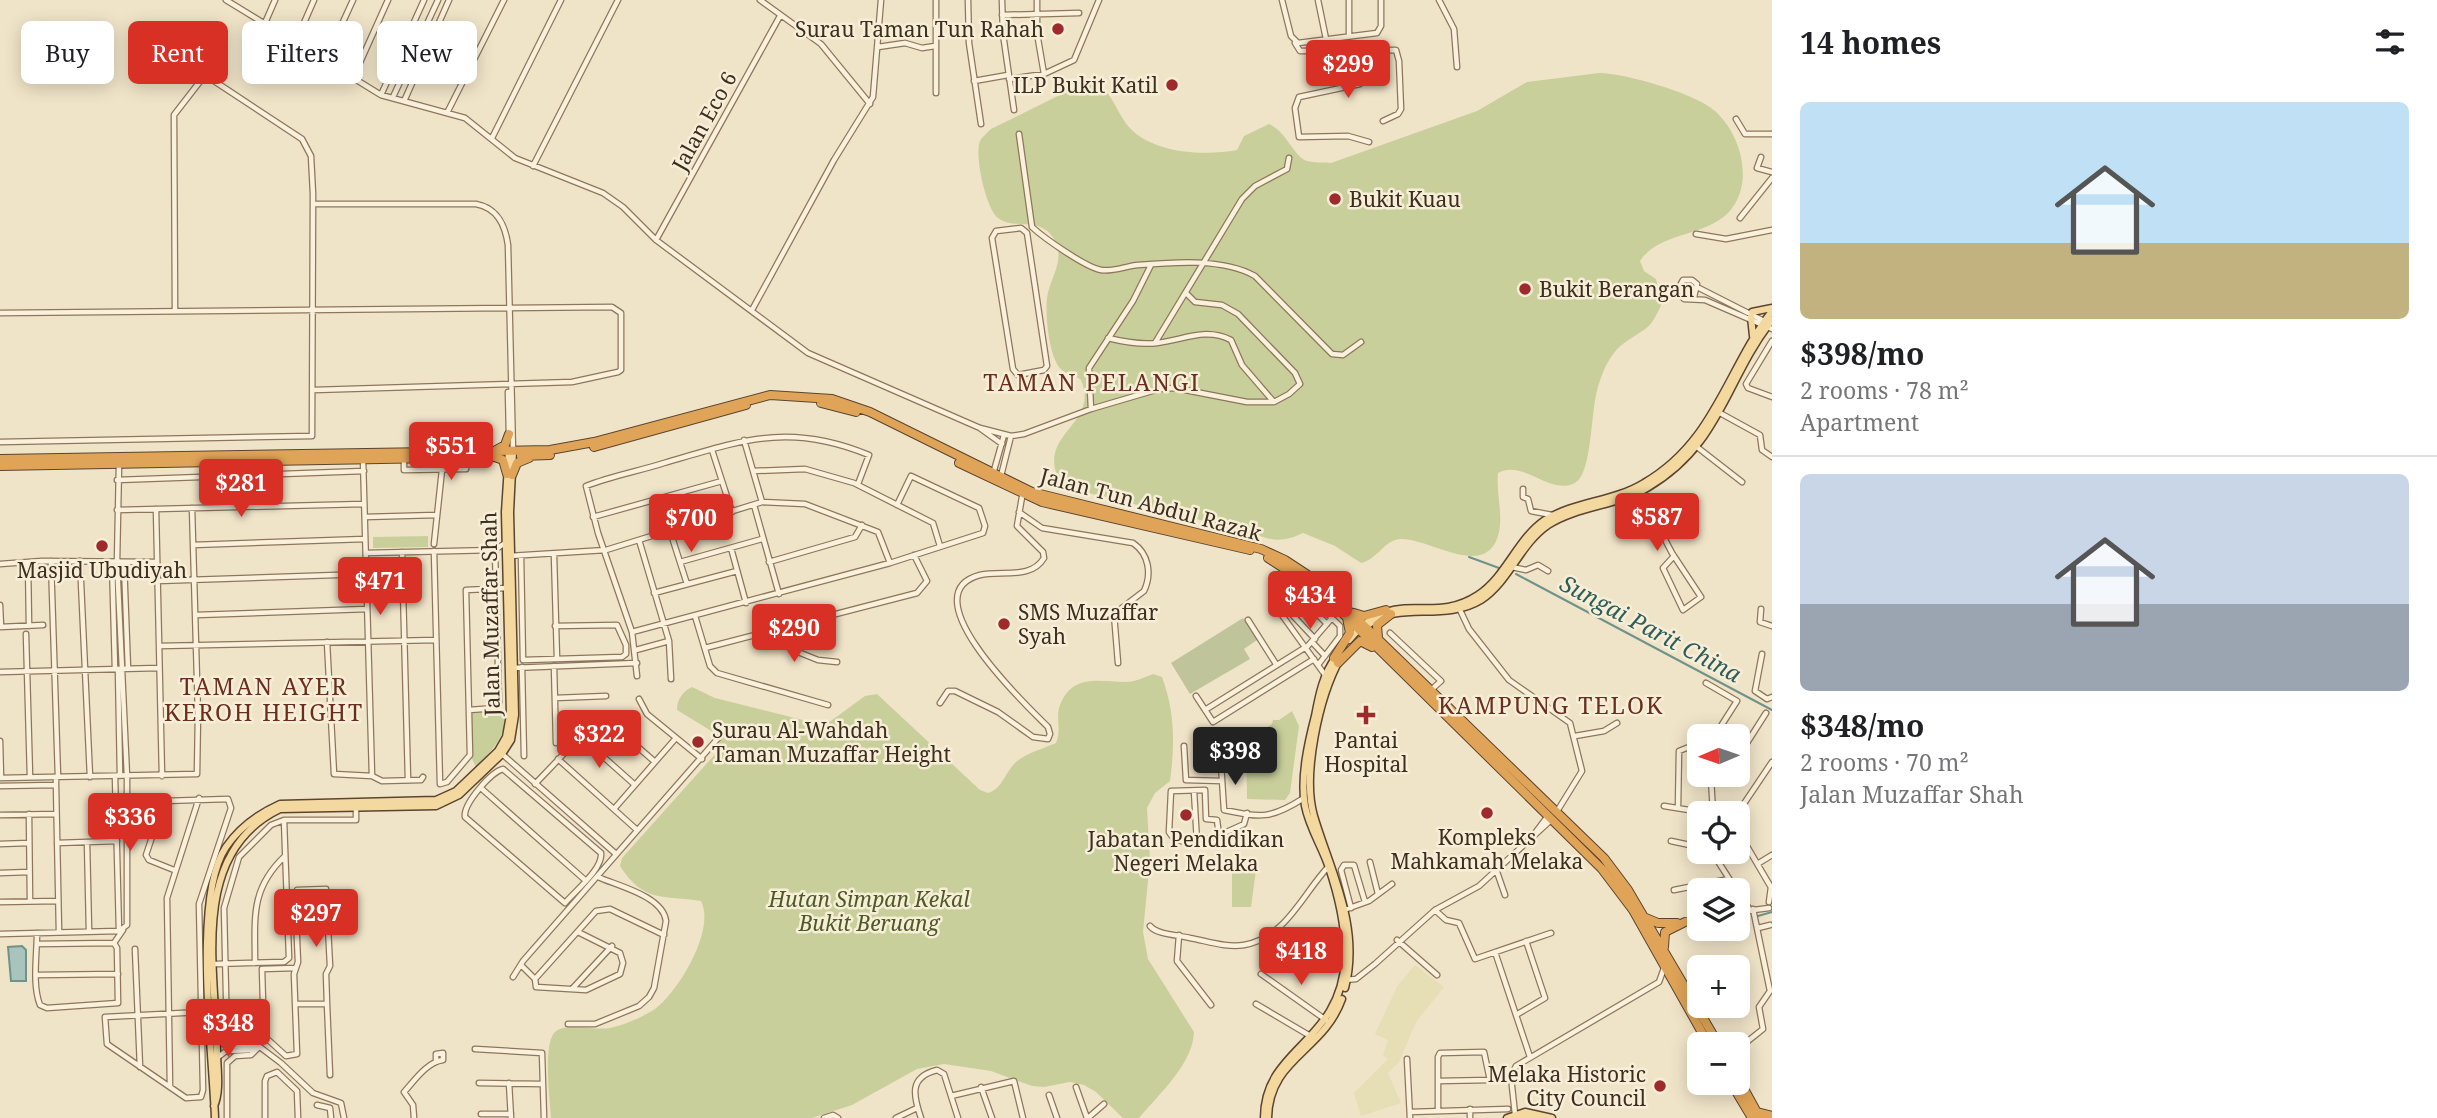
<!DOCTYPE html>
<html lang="en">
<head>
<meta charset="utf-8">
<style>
  :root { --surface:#fff; --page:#f2f2f2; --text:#202124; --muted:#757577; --line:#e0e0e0; --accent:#d93025 }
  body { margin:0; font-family:"Noto Serif",serif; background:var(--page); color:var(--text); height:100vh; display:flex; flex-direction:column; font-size:26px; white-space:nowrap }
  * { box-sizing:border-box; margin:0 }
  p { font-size:23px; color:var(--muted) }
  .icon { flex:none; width:38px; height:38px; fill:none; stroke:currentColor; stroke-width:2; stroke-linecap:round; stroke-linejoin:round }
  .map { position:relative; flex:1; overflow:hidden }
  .drawer { display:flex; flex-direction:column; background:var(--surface); width:665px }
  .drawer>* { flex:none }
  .hud { position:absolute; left:21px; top:21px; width:665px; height:63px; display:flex; gap:14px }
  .needle { width:46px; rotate:268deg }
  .buttons { position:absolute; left:1687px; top:724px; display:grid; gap:14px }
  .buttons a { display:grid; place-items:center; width:63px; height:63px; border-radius:10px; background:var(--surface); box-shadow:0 4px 18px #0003; font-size:35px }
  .price { position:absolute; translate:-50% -60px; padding:0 16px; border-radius:7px; background:var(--accent); color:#fff; font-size:23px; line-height:46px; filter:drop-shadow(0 2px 4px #0008) }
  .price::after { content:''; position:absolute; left:50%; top:42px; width:21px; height:16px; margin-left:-10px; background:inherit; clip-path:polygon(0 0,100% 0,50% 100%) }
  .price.current { background:#222; color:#fff }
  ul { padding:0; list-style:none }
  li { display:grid; align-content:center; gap:14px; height:371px; padding:0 28px }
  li+li { border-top:2px solid var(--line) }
  li span { display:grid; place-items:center; height:217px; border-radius:10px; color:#555 }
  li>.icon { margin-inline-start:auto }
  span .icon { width:126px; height:126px; fill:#fffc; stroke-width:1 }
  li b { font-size:30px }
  h2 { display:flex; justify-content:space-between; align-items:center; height:84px; padding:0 28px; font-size:30px }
  .tag { padding:0 24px; border-radius:10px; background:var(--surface); box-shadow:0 4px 18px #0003; font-size:24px; line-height:63px }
  .tag.current { background:var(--accent); color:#fff }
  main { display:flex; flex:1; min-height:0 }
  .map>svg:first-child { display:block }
</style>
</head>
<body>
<main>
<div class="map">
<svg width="1772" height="1118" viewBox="0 0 1772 1118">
  <rect width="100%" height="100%" fill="#f0e4c8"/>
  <!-- farmland -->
  <path fill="#e6deb5" d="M1415,965l29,22 -28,35 -17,40 -11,11 13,30 -40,13 -7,-23 34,-34 -5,-4 5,-15 -13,-6 23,-49z"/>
  <!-- green -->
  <path fill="#c9cf9b" d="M1599,73c26,0 98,21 116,38 27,24 40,74 13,102 -24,24 -69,19 -88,48l4,10 12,8 6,24c-12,27 -13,23 -35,38 -17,11 -25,31 -30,50 -6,20 -5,84 -22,92 -26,13 -51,-24 -77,-10 -2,19 5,41 1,59 -11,50 -69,6 -98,7 -16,0 -24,21 -40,24l-26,-17 -32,-13c-21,10 -32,8 -53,-1l-187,-45c-33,-53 38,-60 18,-107 -6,-5 -13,-5 -19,-10 -13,-10 -17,-56 -15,-72 3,-22 21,-40 5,-62 -14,-19 -39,-6 -54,-18 -12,-9 -24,-63 -18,-77 2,-4 8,-9 11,-12l97,-48c23,4 27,30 41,46 24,27 76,29 108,23l7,-14 25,-12c18,8 24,32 38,37 7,2 17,1 24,2l146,-52 50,-29z
    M428,536v11l-55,1v-11z
    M1153,674l9,3c13,35 13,67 8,104l-15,12 -8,15 3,52 -7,72 5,27 46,73c-1,32 -35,62 -55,86h-16l-27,-26 -12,-7 -14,-3 -26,5 -12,-1 -41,-15 -47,-7 -27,5 -65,36 -40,13h-261c-1,-18 -8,-71 3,-85 10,-12 41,-2 56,-5 14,-3 33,-11 45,-19 23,-17 61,-79 46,-108 -39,-6 -57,2 -81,-35l2,-8 95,-106 3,-12 -7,-8 -36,-22c0,-11 6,-19 15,-23l23,11 92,23 21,2 37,-27 12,-2 103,96 8,3c14,-4 17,-20 27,-30 11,-10 27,-14 41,-20 6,-13 -1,-26 4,-38 13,-32 39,-23 66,-23 9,0 19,-5 27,-8z
    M501,709l4,3c1,26 -12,37 -29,55l-4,-8 -1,-48z
    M1292,711l7,15 -9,67 -5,7 -38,-1 -1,-59 26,-16 1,-4h6z
    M1256,870l-5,37h-19v-36z"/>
  <!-- cemetery -->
  <path fill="#bfc49a" d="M1243,618l14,22 -13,9 6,10 -60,35 -19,-31z"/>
  <!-- water -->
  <path fill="#a9c4bc" stroke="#6f938a" stroke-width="2" d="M22,946l4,4v31h-15l-3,-34z"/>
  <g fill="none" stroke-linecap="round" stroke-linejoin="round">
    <!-- stream -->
    <path stroke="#6f938a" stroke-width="2" d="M1469,557l30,11
      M1516,574l256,136
      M1758,916l14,-4"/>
    <defs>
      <path id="minor" d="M226,0l155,95 84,23 50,40 88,35 20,14 33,33 152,113 172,75 31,8 13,-2 67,-25 68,-20 16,-1 72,14h27l15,-8 11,-10 -5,-11 -57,-59 -16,-9 -27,-3 -9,-9
        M760,0l61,44 49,60
        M936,0v93
        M968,0l1,43 12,81
        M1002,0l1,34 11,76
        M1037,0v33l7,41
        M1282,0l9,36 7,7 79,-10 4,-7v-26
        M1318,0l8,39
        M1349,0v36
        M1439,0l15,29 3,38
        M1002,15l77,-2
        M265,23l10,-23
        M296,41l18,-41
        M1295,43l5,8 96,-1 3,11 2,48 -3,5 -15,7
        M878,47l27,-4 17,5 13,-2
        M1365,50l-1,25 -4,9 -61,13 -4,11 4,29 49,-1 21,6
        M326,59l27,-59
        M353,78l35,-78
        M1009,79l35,-5 30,-14 25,-60
        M974,81l34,-6
        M381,95l43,-95
        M393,97l45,-97
        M405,99l44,-99
        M447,113l57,-113
        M1736,119l9,15h27
        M1019,134l13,93c12,11 53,40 69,43 12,2 25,-4 37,-5 36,-3 85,-7 117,11l77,78 11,1 18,-13
        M492,138l69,-138
        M1761,157l-4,11 15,4
        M533,166l85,-166
        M313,204h163c21,4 29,20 32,41l5,206
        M1740,218l32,-40
        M1021,228l6,5 20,133 -3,4 -26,5 -5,-6 -21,-131 4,-7z
        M1696,234l30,5 46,-9
        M656,240l124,-224
        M1699,288l67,34
        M1694,297l3,-13 -5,-4h-9l-6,11 7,8 21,1 67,29
        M752,310l82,-150 39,-63 8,-97
        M0,313l612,-6 9,6v57l-3,2 -46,10 -258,8
        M1108,338c16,4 32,7 49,5 27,-3 48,-16 74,-3l11,25 31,36
        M1772,341l-26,43 2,4 24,9
        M1155,343l87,-144 13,-13 32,-17 2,-11
        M508,392l1,44
        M1091,409l-2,-41 44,-67 18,-36
        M1720,413l40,22 2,15 10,7
        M981,429l21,15
        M744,440l18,62
        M0,442l312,-6 1,-242 -2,-38 -9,-17 -97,-64 -31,40 1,195
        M1697,447l45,35
        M712,450l20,62
        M404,458v12l62,-1 2,-11
        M363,459l9,317
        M753,471l52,-2 49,14 79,40 7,23
        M993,474l11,-39
        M1001,476l10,-40
        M117,480l247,-9
        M1523,489v8l5,2 3,12 21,4
        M1640,492l32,61 29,44 -18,13 -20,-42 11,-12
        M754,505l25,89
        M156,509l6,267
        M117,510l247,-6
        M1019,512l23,16 91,15c16,11 19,31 11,48l-30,23 4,49
        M365,517l71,-2
        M593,517l129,-36
        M670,531l17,53
        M639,540l30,101 2,38
        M434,544l8,-74
        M193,545l172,-6
        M731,548l15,55
        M434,551l6,233 7,-2 23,-27 -4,-165 41,-2
        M402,552l6,228
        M366,553l129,-3 10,-7
        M554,555l3,104
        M509,556l97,-6 156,-48 43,2 73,28 12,31
        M521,556l2,104 99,-3 4,-3v-9l-9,-20 -62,1
        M51,561l7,216
        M80,561l10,216
        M28,562l1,64
        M112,562l3,107
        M680,562l82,-23
        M769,562l86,-25 7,-12
        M124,563l4,106
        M0,564l42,-3 115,1
        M1512,567l14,3 12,-5 10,6
        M157,581l209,-7
        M654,593l83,-22
        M1299,597l6,-6 35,35v10l-22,29
        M1274,604l51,71
        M0,605l1,22
        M1761,609l-1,13 12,4
        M1460,610l9,19 40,51 61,43 12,48 -26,42
        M196,615l171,-6
        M695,616l15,50 7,7 111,32
        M1248,620l28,44
        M0,627l43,-2
        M783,627l10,23 25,10 19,2
        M632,632l258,-69 93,-30 2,-7 -6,-18 -68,-32 -14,29
        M1390,633l51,48 -10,9
        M26,634l4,143
        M1315,639l-31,-33 2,-10 12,-1 29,29
        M327,642l7,132 38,2 10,5 39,-1 2,-3
        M1312,642l13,14
        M159,646l277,-6
        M705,648l212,-55 10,-12 -13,-26
        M1306,648l26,-30
        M636,650l33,-9
        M1762,654l-7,37 12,8 5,-2
        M554,666l2,77
        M522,667l2,89
        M513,668l124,-5
        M118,669l2,107
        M0,672l159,-4
        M637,676l-5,-44 -34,-99 -12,-47c25,-10 53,-15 78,-23 79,-23 125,-41 205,-8l-11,29
        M1706,683l31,18 -23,36
        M1196,696l17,26 101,-63
        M555,698l51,-2
        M639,699l8,15 55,45
        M940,703l8,-12h7l43,21 35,25 15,2 2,-5 -2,-7c-21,-21 -140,-133 -68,-152 21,-5 51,5 64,-17l-1,-6 -26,-26 6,-35
        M469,710l27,-2 3,-5 -4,-153
        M1205,710l101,-63
        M556,731l14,-1
        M580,736l55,49
        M1575,736l29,-5 13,-8
        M0,741l1,37
        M1184,746l2,34 36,1
        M501,753l115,101
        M1738,757l28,-44
        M558,759l79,71
        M1221,764l3,46c38,8 47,9 80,-12
        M503,769l98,84c2,16 -26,38 -36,50l-100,-86c-2,-13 26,-45 38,-48z
        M115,776l4,155
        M0,778l197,-4 1,-60 -6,-206
        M535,784l63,-66 9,2 48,42
        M56,785l3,147
        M0,786l56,-1v-8
        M482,789l103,91
        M1194,791l3,51
        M1664,806l50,8
        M1678,808l1,-57 20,-8
        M614,809l62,-71
        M1713,813l-2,-35 5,-3
        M29,814l1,87
        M1737,814l35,-52
        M0,815l56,-1
        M1738,831l34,58
        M1219,835l-2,-15 -11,-1 -1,-29 -34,1 -2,41c12,23 58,0 75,-8l3,-11
        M1532,837l15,-20
        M1671,841l28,6
        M87,842l2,89
        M57,843l60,-2
        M0,844l29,-1
        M1712,852l25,39
        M1370,862l8,32
        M1759,863l13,-8
        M174,870l-25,-10 -3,-5 18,-54 64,-2 3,9 -32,96 4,186 -2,7 -15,1 -79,-54 -2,-27 96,-5 7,-1
        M1497,872l8,23
        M0,873l29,-1
        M1674,890l55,-11
        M1738,892l12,18
        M0,902l58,-1
        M1769,902l2,-15
        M1351,908l-10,-38 3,-5h10l11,37
        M1344,910l25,-9 23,-17
        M1435,910l11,10 13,3 16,36 76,-26
        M1738,912l31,-4
        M1683,923l16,-3
        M1150,926c7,9 29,9 40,12 17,3 37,10 54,7 42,-7 59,-52 85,-79
        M1758,928l12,-3
        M578,932l42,21 3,10 -3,11 -34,16 -50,-3 -1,-8 61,-68 14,-2 54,26
        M37,933c0,21 -5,52 3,72l7,3 71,-5 -1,-55 -3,-5 -77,1
        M0,934l119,-3 8,-6v-149l-10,-214 2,-97
        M1179,935l-2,26 34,44
        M1397,940l40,35
        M114,943l9,-13
        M135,949l5,118
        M1495,952l35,105
        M255,963c0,-45 -5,-74 30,-107
        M215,964l69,-2 5,-4 -5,-138
        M522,966l13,13
        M296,968l-34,1 2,67 22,20 11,-2 -3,-80 4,-12 -3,-68 2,-4 29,-1 4,77 -4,8 1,30
        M1261,974l65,46
        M38,975l80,-1
        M513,977l10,-16 197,-225
        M1345,980l11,-1 19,-15 60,-54 44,-24 72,-66
        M572,989l40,-43
        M295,1004h32l3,71
        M1256,1004l56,33
        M1516,1015l29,-17 -19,-57
        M568,1024h27l44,-18 10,-9 5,-9 12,-67c-3,-25 -48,-35 -68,-44
        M217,1039l9,7h28
        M475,1049l67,4 2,65
        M1738,1049l25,-20 -4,-22 11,-16 -17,-82
        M217,1058l9,-7 28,-1
        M1407,1059l3,59
        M1438,1081l52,-1 -6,-28 -44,1 -2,4v53
        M479,1083l63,1
        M509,1083l2,35
        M170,1087l-3,-189 32,-100
        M981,1087l11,31
        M1076,1087l11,31
        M1049,1095l8,23
        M951,1096l63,-15 9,37
        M317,1105l13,3 1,10
        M1470,1109v9
        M1410,1112l98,-3
        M481,1114h30
        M1515,1114l-4,-37 5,-11 143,-84 5,-14
        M227,1118v-55l8,-7 16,-1 7,-7
        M265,1118v-37l2,-5 10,-4 20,19 1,27
        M344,1118l-3,-15 -28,-10 -32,-30 -29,-22 -21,-1 -4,-4 -3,-128 15,-51 32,-32 13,-5h72v-12
        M414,1118l-1,-13 -9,-13c11,-12 23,-30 39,-32v-7l-7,1v6
        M824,1118l9,-3 5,3
        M896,1118l21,-10
        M921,1118c-8,-23 -12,-41 16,-48l7,4 14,44
        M1088,1118l16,-14"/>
      <path id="major" d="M1752,312l20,-4
        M1751,317l2,19
        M1369,624c30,-23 76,-2 112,-24 28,-18 39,-56 67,-75 30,-19 68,-19 99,-37 74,-43 78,-108 125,-168
        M1349,640c47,-57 80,-13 129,-45 28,-18 39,-56 67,-75 30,-19 68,-18 99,-37 71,-41 82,-112 128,-172
        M1340,659c-21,38 -38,116 -26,157 17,57 47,111 31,172
        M214,1106c7,-15 3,-38 3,-54 -1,-82 -29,-199 63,-243l156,-3 23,-11 43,-41 9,-14 4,-25 -5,-203 3,-61
        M215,1118c-2,-63 -23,-221 11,-271 13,-19 34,-34 54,-43l156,-4 20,-9 42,-40 8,-14 4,-22 -5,-203 4,-61
        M1264,1118c0,-71 77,-74 81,-159 1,-31 -7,-65 -17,-94 -7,-20 -19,-38 -23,-59 -5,-28 3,-63 10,-90 4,-21 8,-42 21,-59
        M1268,1118c1,-60 55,-66 74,-119
        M1507,1118l18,-6 27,6
        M1518,1118l18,-1"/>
      <path id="highway" d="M821,403l35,9
        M594,447l152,-42
        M496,450l9,-5 4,-11
        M521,456l29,-1
        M495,457l8,3 4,14
        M0,459l550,-9 44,-8 176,-47 62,4 38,13 162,80 229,57 24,11 35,23 284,275 24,32 91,155
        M959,463l83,39 208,48
        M0,466l494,-9
        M512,475l5,-12 12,-5
        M1268,558l54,35 280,276 31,41 76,135
        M1354,613l10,3 22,-6
        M1378,638l-1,-13 14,-11
        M1334,658l16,-25 -3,-15
        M1338,663l22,-22 12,6
        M1646,918l12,5h19
        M1664,947l1,-15 20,-10
        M1738,1078l22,40
        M1731,1083l21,35
        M1757,1112l15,4"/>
    </defs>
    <!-- minor casing -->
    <use href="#minor" stroke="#8d765c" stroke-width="7"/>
    <!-- major casing -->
    <use href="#major" stroke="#5b4430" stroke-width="9"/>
    <!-- highway casing -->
    <use href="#highway" stroke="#5b4430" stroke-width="10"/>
    <!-- minor -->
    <use href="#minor" stroke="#faf1dc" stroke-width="4.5"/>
    <!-- major -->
    <use href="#major" stroke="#f3d9a0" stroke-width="6"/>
    <!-- highway -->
    <use href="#highway" stroke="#e0a458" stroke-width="8"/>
  </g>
  <!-- markers -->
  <g fill="#9e2a2b" stroke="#f7eed8" stroke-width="2.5">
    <circle cx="1058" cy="29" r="7"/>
    <circle cx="1172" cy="85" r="7"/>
    <circle cx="1335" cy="199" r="7"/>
    <circle cx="1525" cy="289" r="7"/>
    <circle cx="102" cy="546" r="7"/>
    <circle cx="1004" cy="624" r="7"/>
    <path d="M1362.5 704.5h7v7h7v7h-7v7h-7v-7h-7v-7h7z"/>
    <circle cx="698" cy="742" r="7"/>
    <circle cx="1487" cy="813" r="7"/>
    <circle cx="1186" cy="815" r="7"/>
    <circle cx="1660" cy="1086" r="7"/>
  </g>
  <g text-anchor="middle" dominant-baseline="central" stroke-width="5" stroke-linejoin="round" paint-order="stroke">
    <!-- poi labels -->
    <g font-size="21" fill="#3d2e20" stroke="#f7eed8" text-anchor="start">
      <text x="1044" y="29" text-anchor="end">Surau Taman Tun Rahah</text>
      <text x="1158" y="85" text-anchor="end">ILP Bukit Katil</text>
      <text x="1349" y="199">Bukit Kuau</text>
      <text x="1539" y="289">Bukit Berangan</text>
      <text x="102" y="570" text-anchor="middle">Masjid Ubudiyah</text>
      <text x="1018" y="612">SMS Muzaffar<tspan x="1018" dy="24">Syah</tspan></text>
      <text x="712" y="730">Surau Al-Wahdah<tspan x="712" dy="24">Taman Muzaffar Height</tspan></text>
      <text x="1366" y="740" text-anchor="middle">Pantai<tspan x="1366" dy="24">Hospital</tspan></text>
      <text x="1487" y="837" text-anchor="middle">Kompleks<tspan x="1487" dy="24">Mahkamah Melaka</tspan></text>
      <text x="1186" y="839" text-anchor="middle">Jabatan Pendidikan<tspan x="1186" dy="24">Negeri Melaka</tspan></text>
      <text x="1646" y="1074" text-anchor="end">Melaka Historic<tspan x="1646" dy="24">City Council</tspan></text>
    </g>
    <!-- street labels -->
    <g font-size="21" fill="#3d2e20" stroke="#f7eed8">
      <text transform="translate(704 121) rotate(-61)">Jalan Eco 6</text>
      <text transform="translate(1151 504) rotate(15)">Jalan Tun Abdul Razak</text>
      <text transform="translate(490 614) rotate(-91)">Jalan Muzaffar Shah</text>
    </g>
    <!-- park labels -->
    <g font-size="21" font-style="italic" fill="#4d5a26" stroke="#f7eed8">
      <text x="869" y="899">Hutan Simpan Kekal<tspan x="869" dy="24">Bukit Beruang</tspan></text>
    </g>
    <!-- neighbourhood labels -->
    <g font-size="23" letter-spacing="2" fill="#6b2e1e" stroke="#f7eed8">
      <text x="1092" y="382">TAMAN PELANGI</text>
      <text x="264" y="686">TAMAN AYER<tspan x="264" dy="26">KEROH HEIGHT</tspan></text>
      <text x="1551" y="705">KAMPUNG TELOK</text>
    </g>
    <!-- water labels -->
    <g font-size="23" font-style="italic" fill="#2f5d5a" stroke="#f7eed8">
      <text transform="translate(1651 628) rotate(28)">Sungai Parit China</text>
    </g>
  </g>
</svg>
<div class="buttons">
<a><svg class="needle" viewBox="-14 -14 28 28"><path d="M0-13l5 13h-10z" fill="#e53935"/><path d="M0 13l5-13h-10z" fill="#757577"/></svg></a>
<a><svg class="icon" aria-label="locate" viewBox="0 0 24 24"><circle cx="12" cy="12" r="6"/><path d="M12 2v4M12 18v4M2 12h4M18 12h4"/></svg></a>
<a><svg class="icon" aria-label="layers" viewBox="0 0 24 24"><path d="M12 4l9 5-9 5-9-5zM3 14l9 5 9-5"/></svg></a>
<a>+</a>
<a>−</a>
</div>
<b class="price" style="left:1348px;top:100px">$299</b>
<b class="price" style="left:451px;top:482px">$551</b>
<b class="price" style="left:241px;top:519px">$281</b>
<b class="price" style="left:1657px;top:553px">$587</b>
<b class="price" style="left:691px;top:554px">$700</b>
<b class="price" style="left:380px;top:617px">$471</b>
<b class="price" style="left:1310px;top:631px">$434</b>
<b class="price" style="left:794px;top:664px">$290</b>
<b class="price" style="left:599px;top:770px">$322</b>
<b class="price current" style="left:1235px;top:787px">$398</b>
<b class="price" style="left:130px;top:853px">$336</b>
<b class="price" style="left:316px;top:949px">$297</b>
<b class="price" style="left:1301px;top:987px">$418</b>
<b class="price" style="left:228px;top:1059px">$348</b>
<div class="hud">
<a class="tag">Buy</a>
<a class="tag current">Rent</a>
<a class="tag">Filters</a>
<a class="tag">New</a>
</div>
</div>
<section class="drawer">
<h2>14 homes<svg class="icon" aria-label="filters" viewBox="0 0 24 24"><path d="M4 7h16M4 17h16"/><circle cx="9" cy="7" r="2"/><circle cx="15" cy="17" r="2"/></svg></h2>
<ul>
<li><span style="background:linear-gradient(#bfe0f5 65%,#c2b280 0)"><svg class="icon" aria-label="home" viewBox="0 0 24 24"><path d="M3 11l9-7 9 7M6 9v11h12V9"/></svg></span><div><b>$398/mo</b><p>2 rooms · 78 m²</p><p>Apartment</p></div></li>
<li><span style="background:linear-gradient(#c9d6e8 60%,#9aa5b1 0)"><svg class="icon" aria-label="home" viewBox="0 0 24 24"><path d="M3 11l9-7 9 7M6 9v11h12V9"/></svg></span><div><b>$348/mo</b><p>2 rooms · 70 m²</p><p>Jalan Muzaffar Shah</p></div></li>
</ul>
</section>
</main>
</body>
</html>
